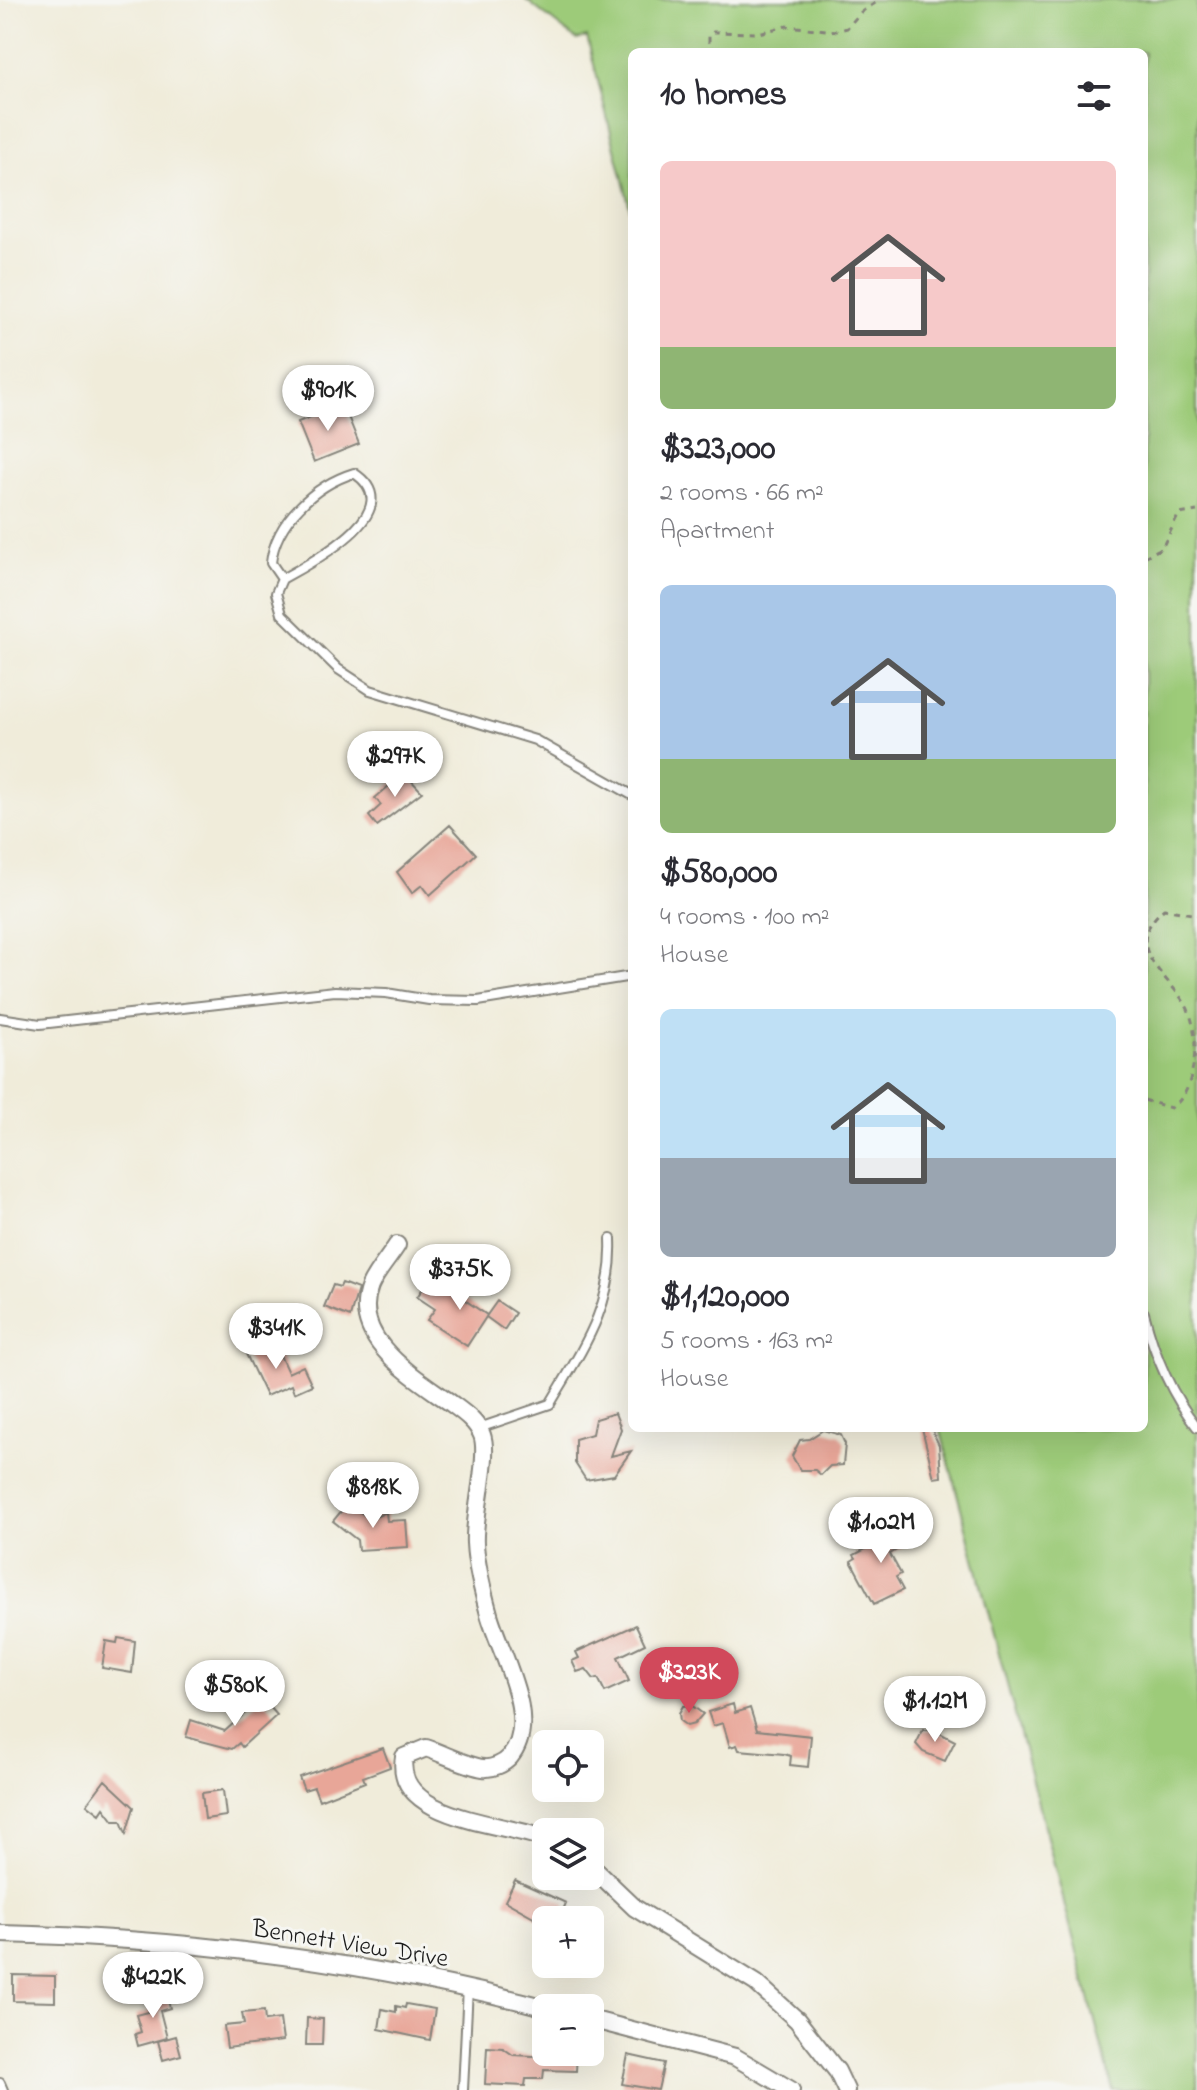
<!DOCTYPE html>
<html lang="en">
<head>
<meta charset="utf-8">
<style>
  :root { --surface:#fff; --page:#f2f2f3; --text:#2b2b33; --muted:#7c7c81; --accent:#d1495b }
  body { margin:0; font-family:"Indie Flower",sans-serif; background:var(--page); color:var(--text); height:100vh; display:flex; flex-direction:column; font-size:30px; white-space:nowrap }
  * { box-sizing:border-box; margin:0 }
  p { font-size:26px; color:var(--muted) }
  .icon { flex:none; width:44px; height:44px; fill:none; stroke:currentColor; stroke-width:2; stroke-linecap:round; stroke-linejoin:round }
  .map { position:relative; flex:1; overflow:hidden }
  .sheet { position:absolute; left:628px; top:48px; width:520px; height:1384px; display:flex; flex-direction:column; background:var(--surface); border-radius:12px; box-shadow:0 8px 32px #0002 }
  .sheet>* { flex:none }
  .buttons { position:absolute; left:532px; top:1730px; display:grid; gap:16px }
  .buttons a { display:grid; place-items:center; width:72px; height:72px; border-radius:12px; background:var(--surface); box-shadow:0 8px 32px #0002; font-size:40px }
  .price { position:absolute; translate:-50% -68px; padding:0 18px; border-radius:28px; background:#fff; color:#222; font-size:26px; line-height:52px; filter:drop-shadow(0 2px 4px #0008) }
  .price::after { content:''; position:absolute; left:50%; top:48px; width:24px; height:18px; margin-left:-12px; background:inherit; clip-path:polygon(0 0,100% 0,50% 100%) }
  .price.current { background:var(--accent); color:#fff }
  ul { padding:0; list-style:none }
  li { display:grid; align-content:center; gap:16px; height:424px; padding:0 32px }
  li span { display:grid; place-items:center; height:248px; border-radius:12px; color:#555 }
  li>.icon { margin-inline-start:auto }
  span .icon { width:144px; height:144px; fill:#fffc; stroke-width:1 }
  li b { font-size:34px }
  h2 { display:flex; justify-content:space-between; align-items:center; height:96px; padding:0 32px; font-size:34px }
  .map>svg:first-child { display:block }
</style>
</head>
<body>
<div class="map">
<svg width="1197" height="2090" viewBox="0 0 1197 2090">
  <rect width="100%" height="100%" fill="#f6f6f2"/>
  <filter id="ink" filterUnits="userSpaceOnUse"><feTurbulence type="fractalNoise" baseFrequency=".0125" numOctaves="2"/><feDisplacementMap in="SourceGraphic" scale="16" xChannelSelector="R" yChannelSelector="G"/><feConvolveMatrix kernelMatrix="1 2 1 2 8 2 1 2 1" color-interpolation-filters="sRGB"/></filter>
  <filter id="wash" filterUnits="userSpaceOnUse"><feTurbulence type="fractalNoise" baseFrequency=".006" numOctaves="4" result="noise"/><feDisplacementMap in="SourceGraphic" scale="32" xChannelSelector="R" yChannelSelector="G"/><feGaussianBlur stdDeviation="1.8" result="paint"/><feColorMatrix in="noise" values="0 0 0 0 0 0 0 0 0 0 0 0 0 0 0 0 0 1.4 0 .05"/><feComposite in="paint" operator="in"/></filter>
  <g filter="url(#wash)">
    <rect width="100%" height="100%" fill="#f0ecda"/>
    <!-- green -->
    <path fill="#9dcb79" stroke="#5c744a" stroke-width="2" d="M526,0h671v2090h-84l-173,-662h204v-1376h-512v164l-45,-179 -10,3z"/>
    <g id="blocks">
      <!-- building -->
      <path fill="#e8a698" d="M343,404l16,40 -45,18 -16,-40z
        M404,773l18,19 -45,34 -8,-10 12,-11 -6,-7z
        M450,825l26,29 -46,41 -8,-10 -10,8 -15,-21z
        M431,1277l56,38 10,-14 18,12 -11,17 -18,-13 -19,29 -40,-26 8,-11 -18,-12z
        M342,1283l16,6 -8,28 -26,-10 9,-22 7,2z
        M274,1342l14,31 15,-7 9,19 -18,8 -3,-8 -25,11 -20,-42z
        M615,1413l6,16 -10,27 20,-5 -17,24 -28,5 -11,-17v-24l17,-5 3,-15z
        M922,1428h9l8,17 2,32 -7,1z
        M823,1430l18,5 4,9 -2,21 -13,1 -9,9 -6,-5h-15l-8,-14 8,-16 9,-1z
        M347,1504l24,15 15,-7 1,9 19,-1 2,27 -50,3 -1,-10 -24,-19z
        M891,1524l2,5 7,-3 8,17 -18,11 11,20 -5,3 7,13 -29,14 -23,-43 5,-3 -2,-3 25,-13 -4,-8z
        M636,1625l9,19 -27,13 11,24 -24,11 -7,-14 -4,1 -8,-10 -9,3 -5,-11 7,-3 -3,-6z
        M118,1638l17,3 -3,32 -30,-5 4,-27 11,2z
        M262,1698l15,17 -35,32 -3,-4 -7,6 -46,-12 5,-17 34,11z
        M733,1704l2,9 15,-5 7,22 54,6 -3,31 -18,-2 1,-9 -7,-2 -45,-4 -2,-5 -7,2 -7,-24 -10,3 -5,-14z
        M691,1705l12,9 -9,10 -7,2 -7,-5 -1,-8 4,-7z
        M923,1730h11l21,11 -10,20 -22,-9 -7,-8z
        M383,1748l7,19 -27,10 2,5 -46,18 -5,-13 -10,3 -5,-13z
        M105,1780l29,27 -8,27 -5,-13h-7l-10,-13 -4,6 -13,-10z
        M223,1790l3,26 -21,3 -3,-26z
        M515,1880l51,23 -7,17h-20l-34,-19z
        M13,1975l42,1v26l-42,-1z
        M165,1991l5,17 -10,3 7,27 -29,8 -3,-12 6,-2 -5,-17 15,-4 -4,-15z
        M406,2004l29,5 -5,31 -51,-11 3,-20 14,3v-6l9,2z
        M264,2011l1,10 15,-2 3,22 -56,7 -3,-22 20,-2 -2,-11z
        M307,2018l16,1 -1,26h-16z
        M176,2036l5,19 -18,5 -5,-19z
        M487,2047l16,1 10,7 41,2v-5h23l-1,19 -32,-1 -1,9h-17l-1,7 -40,-2z
        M628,2055l36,8 -6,27 -36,-6z"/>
    </g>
  </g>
  <g filter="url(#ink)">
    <use href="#blocks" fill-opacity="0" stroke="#86847b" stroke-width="2"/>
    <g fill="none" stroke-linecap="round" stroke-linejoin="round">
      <defs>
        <path id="service" d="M282,579c28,-16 130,-68 72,-106 -39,12 -79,49 -83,90l11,16 -6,14 6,21 56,55 32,21 165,50 97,55
          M0,1018l40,6 295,-33 51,2 43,7 49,1 154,-25
          M1144,1313c10,41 26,80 53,114
          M479,1428l71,-24c33,-56 64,-99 61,-165
          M0,2083l3,7
          M463,2090l5,-103"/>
        <path id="minor" d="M397,1245c-8,13 -21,27 -27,41 -21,52 43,90 78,115 13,10 27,18 34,34 8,21 -9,82 -7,108 1,23 8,49 14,71 11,40 52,106 21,143 -6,7 -18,12 -27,11 -16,-2 -41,-15 -57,-20l-22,9c-11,63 103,66 142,82
          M590,1865l45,43 121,75 41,37 40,51 9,19
          M0,1934c183,4 371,28 547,74
          M590,2019l145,38 56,33"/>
      </defs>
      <!-- service casing -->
      <use href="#service" stroke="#86847b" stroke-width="12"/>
      <!-- minor casing -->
      <use href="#minor" stroke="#86847b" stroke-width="20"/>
      <!-- path -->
      <path stroke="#86847b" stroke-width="3" stroke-dasharray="6 6" stroke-linecap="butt" d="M716,52l-7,-8v-8l4,-4 46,1 27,-7 51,5 10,-3 14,-16 19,-12
        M1144,557l18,-9 17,-34 18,-3
        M1144,1100l27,8c13,-9 18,-21 21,-37 5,-19 4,-43 -4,-62 -17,-34 -71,-60 -24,-100l33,6"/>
      <!-- service -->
      <use href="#service" stroke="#fff" stroke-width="8"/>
      <!-- minor -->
      <use href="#minor" stroke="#fff" stroke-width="16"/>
    </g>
  </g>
  <g text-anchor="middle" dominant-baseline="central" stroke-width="6" stroke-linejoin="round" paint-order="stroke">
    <!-- street labels -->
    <g font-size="26" fill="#1c1c1c" stroke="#f6f6f2">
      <text transform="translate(350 1945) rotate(9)">Bennett View Drive</text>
    </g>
  </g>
</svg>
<div class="buttons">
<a><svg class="icon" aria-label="locate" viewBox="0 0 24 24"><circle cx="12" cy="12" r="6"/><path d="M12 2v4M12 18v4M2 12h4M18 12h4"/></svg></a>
<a><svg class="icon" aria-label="layers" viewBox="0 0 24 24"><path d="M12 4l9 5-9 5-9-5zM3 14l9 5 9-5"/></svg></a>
<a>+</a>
<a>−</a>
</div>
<b class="price" style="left:328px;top:433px">$901K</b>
<b class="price" style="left:395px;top:799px">$297K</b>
<b class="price" style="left:460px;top:1312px">$375K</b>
<b class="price" style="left:276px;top:1371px">$341K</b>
<b class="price" style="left:373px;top:1530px">$818K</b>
<b class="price" style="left:881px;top:1565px">$1.02M</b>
<b class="price current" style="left:689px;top:1715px">$323K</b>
<b class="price" style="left:235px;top:1728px">$580K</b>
<b class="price" style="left:935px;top:1744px">$1.12M</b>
<b class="price" style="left:153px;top:2020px">$422K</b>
<section class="sheet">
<h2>10 homes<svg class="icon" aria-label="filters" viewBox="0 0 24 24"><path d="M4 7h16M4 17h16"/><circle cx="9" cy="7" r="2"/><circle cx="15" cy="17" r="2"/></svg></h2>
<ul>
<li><span style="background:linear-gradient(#f6c9c9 75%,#8fb573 0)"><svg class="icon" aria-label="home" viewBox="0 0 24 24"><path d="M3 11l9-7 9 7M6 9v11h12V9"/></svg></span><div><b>$323,000</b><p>2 rooms · 66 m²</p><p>Apartment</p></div></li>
<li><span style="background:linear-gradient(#a9c7e8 70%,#8fb573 0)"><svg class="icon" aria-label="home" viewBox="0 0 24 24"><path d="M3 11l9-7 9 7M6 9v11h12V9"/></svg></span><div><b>$580,000</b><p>4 rooms · 100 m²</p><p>House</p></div></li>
<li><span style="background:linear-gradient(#bfe0f5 60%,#9aa5b1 0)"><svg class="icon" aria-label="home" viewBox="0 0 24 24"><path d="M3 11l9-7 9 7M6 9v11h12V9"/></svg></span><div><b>$1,120,000</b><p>5 rooms · 163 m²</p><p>House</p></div></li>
</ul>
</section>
</div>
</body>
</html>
